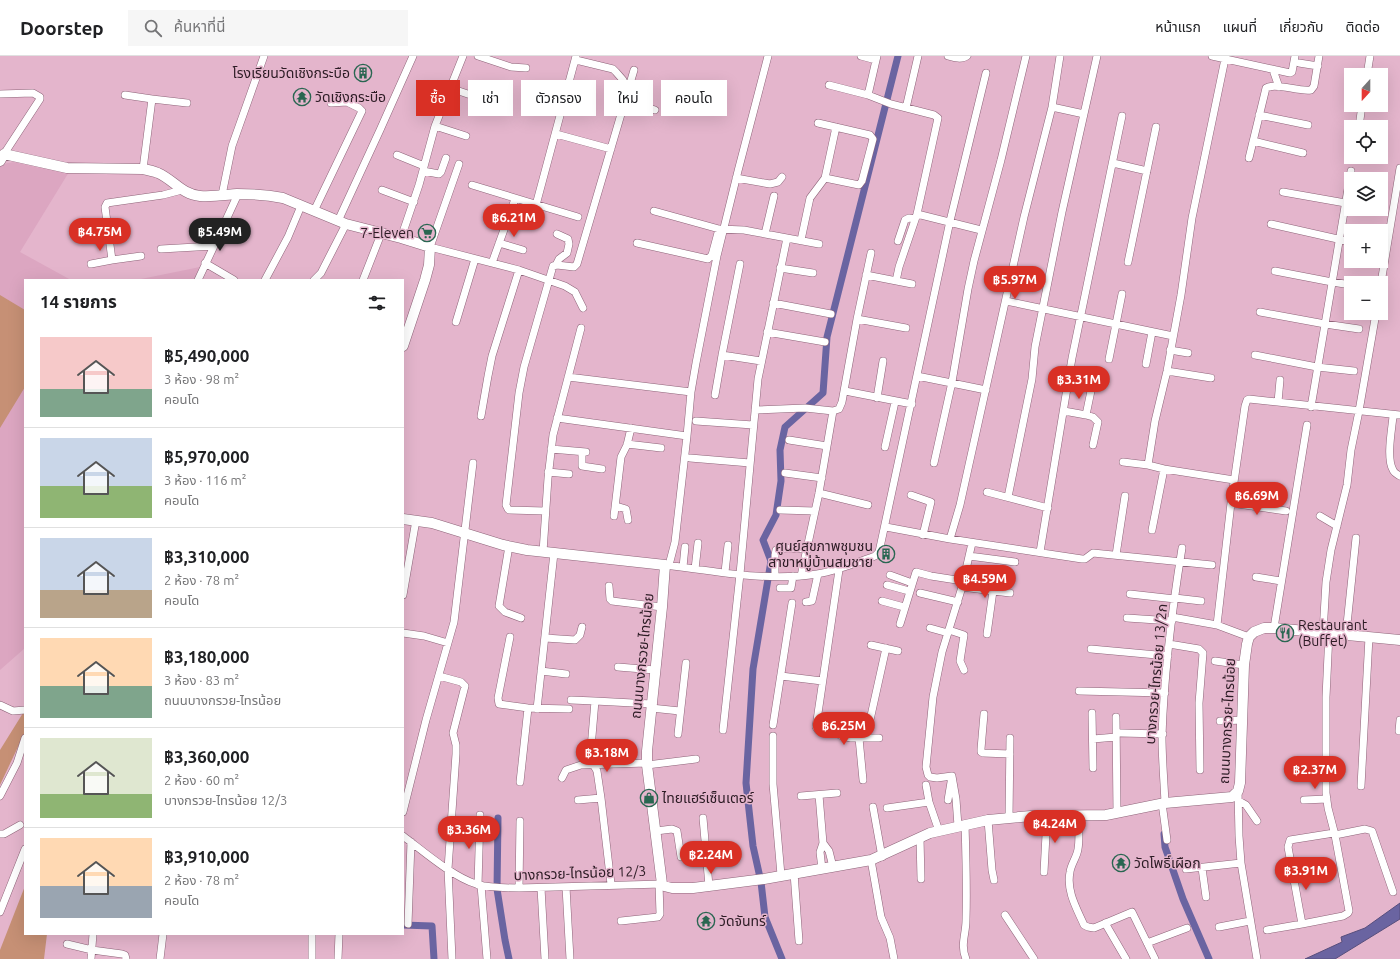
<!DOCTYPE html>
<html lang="th">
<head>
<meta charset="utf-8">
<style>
  :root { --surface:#fff; --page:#f6f6f6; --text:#202124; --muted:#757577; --line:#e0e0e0; --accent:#d93025 }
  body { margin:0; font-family:Ubuntu,"Noto Sans Thai",sans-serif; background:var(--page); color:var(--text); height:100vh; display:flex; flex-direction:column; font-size:15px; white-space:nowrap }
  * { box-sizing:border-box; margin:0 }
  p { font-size:13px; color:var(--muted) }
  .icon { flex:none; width:22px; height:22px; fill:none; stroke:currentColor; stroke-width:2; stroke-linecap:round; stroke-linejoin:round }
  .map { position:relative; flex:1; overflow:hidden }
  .drawer { position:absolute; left:24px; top:223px; width:380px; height:656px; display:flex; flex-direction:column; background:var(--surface); border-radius:0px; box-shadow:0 4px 16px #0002 }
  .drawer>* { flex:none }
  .guide { position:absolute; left:416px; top:24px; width:380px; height:36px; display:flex; gap:8px }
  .needle { width:26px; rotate:201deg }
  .tools { position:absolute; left:1344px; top:12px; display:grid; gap:8px }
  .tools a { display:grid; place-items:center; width:44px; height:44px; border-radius:0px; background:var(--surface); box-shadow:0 4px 16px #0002; font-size:20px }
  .price { position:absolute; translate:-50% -34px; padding:0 9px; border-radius:14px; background:var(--accent); color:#fff; font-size:13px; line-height:26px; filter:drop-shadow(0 1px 2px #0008) }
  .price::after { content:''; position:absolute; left:50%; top:24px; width:12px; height:9px; margin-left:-6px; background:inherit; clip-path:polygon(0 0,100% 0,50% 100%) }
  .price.current { background:#222; color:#fff }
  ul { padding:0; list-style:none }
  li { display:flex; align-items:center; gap:12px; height:100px; padding:0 16px }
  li+li { border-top:1px solid var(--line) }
  li span { display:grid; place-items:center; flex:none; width:112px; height:80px; border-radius:0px; color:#555 }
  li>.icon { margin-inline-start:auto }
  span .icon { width:48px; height:48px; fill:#fffc; stroke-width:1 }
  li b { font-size:17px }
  h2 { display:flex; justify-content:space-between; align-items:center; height:48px; padding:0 16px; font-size:17px }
  .tag { padding:0 14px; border-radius:0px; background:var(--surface); box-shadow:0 4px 16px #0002; font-size:14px; line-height:36px }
  .tag.current { background:var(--accent); color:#fff }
  header { display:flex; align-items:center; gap:24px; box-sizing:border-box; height:56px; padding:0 20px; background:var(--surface); border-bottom:1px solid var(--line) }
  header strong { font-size:19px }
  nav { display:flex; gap:22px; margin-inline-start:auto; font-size:14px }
  .search { width:280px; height:36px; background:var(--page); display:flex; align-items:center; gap:10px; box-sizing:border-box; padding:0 14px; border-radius:0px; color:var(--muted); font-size:15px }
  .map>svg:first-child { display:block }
</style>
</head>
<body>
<header>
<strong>Doorstep</strong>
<div class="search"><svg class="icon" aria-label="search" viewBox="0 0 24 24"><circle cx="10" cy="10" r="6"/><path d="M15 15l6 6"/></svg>ค้นหาที่นี่</div>
<nav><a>หน้าแรก</a><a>แผนที่</a><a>เกี่ยวกับ</a><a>ติดต่อ</a></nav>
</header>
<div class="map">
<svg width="1400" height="903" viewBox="0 0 1400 903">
  <rect width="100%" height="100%" fill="#e4b5cc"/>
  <!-- built -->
  <path fill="#dca6c1" d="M14,106l26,6 2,-3 27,7 -49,80 51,28h-46v368l-25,22v-503l2,-3z
    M200,211l-6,13h-58z"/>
  <!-- green -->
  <path fill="#c69075" d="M0,239l25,15v77l-25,41z
    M23,657l2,2v17l-25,53v-35z
    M25,830v48h22l-3,25h-44v-9z"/>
  <!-- water -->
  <path fill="#6a64a1" stroke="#574e7c" d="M1400,847v16l-65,40h-30l37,-17 -1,-5 24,-9z"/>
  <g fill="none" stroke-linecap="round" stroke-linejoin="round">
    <!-- canal -->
    <path stroke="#6a64a1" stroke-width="7" d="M498,762l-1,71 8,51 4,19
      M1164,778l1,13 18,52 26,60
      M403,869l29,1 2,33
      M782,903l-17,-42 -4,-35 -8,-36 -7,-63 7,-114 18,-108 -8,-21 13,-25 5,-34 -1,-31 5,-23 38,-34 4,-56 71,-281"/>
    <defs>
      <path id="minor" d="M478,0l33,11 15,1
        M861,0l15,4
        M948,0c6,2 14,4 19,0
        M1212,0l78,17 2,-1 3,-16
        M1225,3l-33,159 -11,77 -14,76 -12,50 -7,44 16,4 70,11
        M576,4l37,9 3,3 7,8
        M1299,7l19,3
        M1273,14l6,17
        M1367,19l3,-19
        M829,29l39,10 23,9 43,11 4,3 -21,96 -18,53 -3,14
        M450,32l50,17
        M0,38l33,-1 7,4v2l-36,55
        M125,39l27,4
        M868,39l9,-39
        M625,44l30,10
        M1052,51l32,7
        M906,52l12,-52
        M1259,59l49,10
        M818,67l52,12 3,4 -11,42 -3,4 -34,-7
        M435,70l31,10
        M1359,71l3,-22
        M556,78l55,15
        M1253,85l50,12
        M397,99l27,11
        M1249,102l17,-70c10,-6 32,4 45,2l3,-4 5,-30
        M1113,107l34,8
        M459,108l-29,83 89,23 46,16 10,6 8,16
        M143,113l9,-70 35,4
        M423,115l16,3 2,-2 5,-14
        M736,122l34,6 8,-2 4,-5
        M472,129l106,32
        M382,134l32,12
        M1283,136l68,12
        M222,139l10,-49 32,-90
        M536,149l40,-149
        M314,155l48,-100 -3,-3 -12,-6 -16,1
        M654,155l65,18 25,1 75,14
        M917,158l64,16
        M338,165l42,-91 33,-74
        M1271,168l80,18
        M765,178l9,-38
        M401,182l18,-53 16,-59 28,-70
        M801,184l9,-42 15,-20 11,-51
        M898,185l7,-21 4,-2 6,1
        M499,187l24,7
        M637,187l71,16 4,-4 7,-26
        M161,193l53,-3 24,-52
        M141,200l-29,4 -7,-53 2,-4 56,-8 19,-5
        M1128,206l28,-135
        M205,207l29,17
        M492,207l23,-64
        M91,208l21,-4
        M740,208l-18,91 39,6
        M556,209l3,-6 8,-6 2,-9 -1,-5 -11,-5
        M780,212l33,5
        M1275,215l57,11 19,3
        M866,219l46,9
        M198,224l16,-34
        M265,224l23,-43 13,-31
        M314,224l7,-7 25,-49
        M363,224l18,-46
        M1381,227l19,-115
        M1006,245l167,35
        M773,247l58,11
        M1260,256l65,12 34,5
        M857,263l49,9
        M456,266l19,-63
        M767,276l58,10
        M1170,294l18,3
        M1255,299l62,12 37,4
        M1109,303l13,-65
        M1146,308l6,-32
        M1167,315l44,7
        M917,320l69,14
        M568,321l123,15
        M845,335l67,13
        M715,339l7,-40
        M877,342l6,-37
        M1278,346l2,-22
        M1311,351l40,-236
        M755,354l50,-2 28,3 -14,82 -18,83
        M833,355l6,-2 3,-7 15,-83 14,-66
        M1064,355l22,4 6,-29
        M1086,359l7,2 5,5 -5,23
        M481,360l7,-40 4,-20 27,-86
        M1393,360c-1,13 -7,42 0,54 1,3 4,4 7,6
        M557,362l130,18
        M696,365l57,4
        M789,384l38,6
        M627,388l34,4
        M885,391l10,-45
        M551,393l35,3
        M582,396v14l20,3
        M690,402l60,5
        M1123,406l25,3
        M934,407l18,-81 16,-93 6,-28 27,-101 25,-104
        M548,416l21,2
        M785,417l37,5
        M987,436l61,16
        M819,437l49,12
        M911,439l20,7 -8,33
        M1008,441l24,-118 3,-32 27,-135 35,-156
        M1231,447l55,8
        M616,450l10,3 2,11
        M780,454l35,1
        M545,455l-36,-1 -1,-1 -2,-4 13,-112 5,-26 29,-101 4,-1 17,2 3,-3 57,-194
        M614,460l7,-59 6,-12 4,-17
        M1320,460l17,10
        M886,471l64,12 132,20h3l8,-6 119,12
        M1152,474l12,-61
        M950,483l10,-34 64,-288 28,-110 8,-51
        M509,490l-10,60 6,6 16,6
        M543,496l5,-74 5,-43 28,-107
        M1040,496l32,-194 50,-242
        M1116,499l9,-59
        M969,500l46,6
        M665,509c49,6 102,17 152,9 20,-3 39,-11 58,-18l4,-4 71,-331 36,-148
        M669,509l6,-23 12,-106 4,-44 5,-29 21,-107 21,-85 30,-115
        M683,511l2,-20
        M695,513l3,-26
        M839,514l-23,157 2,3 16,2 8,4 9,2h28
        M725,516l3,-27
        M890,519l22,8
        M775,520v-21l1,-5 8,-2 23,1
        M1256,521l25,4
        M887,529l22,6
        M609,530l1,13 2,2 50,6
        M962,531l48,6
        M780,532h11l2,-12
        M920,537l38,9
        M1130,538l45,5
        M403,539l13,-75
        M1175,542l26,3
        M882,545l22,6
        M806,546l6,-1 6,-27
        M1172,561l45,8 32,12
        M1127,562l45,3
        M900,568l16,-52 15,4 32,5
        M1217,569l14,-122 14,-97 2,-6 2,-1 151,16
        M930,572l18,5
        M1274,572l33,-203
        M949,574l15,5 -4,26 4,9
        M403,577l21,3 24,7
        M1323,577l3,-51 5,-32 16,-65 4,-35 8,-39 17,-98
        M987,578l6,-43
        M1346,578l10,-96
        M510,581l-12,61 1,6 29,4 41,1
        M545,582l30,2 5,-5 2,-8
        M1169,588l30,5 4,4 -4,50 1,67
        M871,589l27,6
        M1091,593l77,7
        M1215,605l29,4
        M618,611l37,3
        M541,615l25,3
        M439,620l22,6 4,4 -12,47 3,12v9l-8,115 4,90
        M781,620l41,5
        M1079,635l86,2
        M571,644l24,1
        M0,649l13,6 12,-1
        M651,652l29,3
        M537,653l17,-156
        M1092,657l1,55
        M984,658l-3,35v3l2,1 27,1
        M1116,661l1,96
        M1220,665l23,-1
        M773,669l19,-122
        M723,674l17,-156 18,-195 29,-141
        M1399,675l1,-11
        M1120,677l43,1
        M678,678l8,-71
        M838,678l1,-13
        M773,680v48l8,91
        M859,682l4,42
        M866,682l20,-90
        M1093,683l23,-2
        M647,709l49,-6
        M952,720l-15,2 -7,-1 -2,-2 -2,-8 7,-70 9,-45 20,-65 10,-44
        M562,722l4,-8 15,-5 66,-2
        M520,726l8,-74
        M926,729l3,17 10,29
        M1361,730l8,-149
        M1238,735l1,45 2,27 16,96
        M819,739l4,48 -3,9 2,17
        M0,740l17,-33 8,-25
        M801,740l36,-3
        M578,744l23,-2
        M948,744l4,-24 4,23 2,27
        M1304,744l23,-1
        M1239,745l7,4 11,16
        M1162,747l5,37
        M1165,747c-1,-23 -3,-45 -3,-67 2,-63 10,-126 20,-188
        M873,751l9,50
        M887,752l42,-6
        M403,756l23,-92 28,-98 19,-159
        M1079,759c-1,11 1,23 -1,34 -1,8 -7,15 -8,23 -4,19 7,37 14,53l4,2 6,1 38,-16 23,47
        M703,762l6,68
        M1009,762l1,-80
        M988,764l4,50 2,10
        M965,768c1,32 2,64 1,96 0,15 -6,24 0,39
        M656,775l16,-2 5,2 4,26
        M0,778h4l16,-9
        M1335,779l30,-6 7,2 21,61
        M403,780c20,15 50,41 73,48 14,4 29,4 43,4l143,-4
        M920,782l1,41
        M823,787l6,8 4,16
        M871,804l10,57 9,21 4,21
        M1202,812l4,29
        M1186,813l55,-6
        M1044,816l3,-56
        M794,817l5,68
        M611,828l-10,-86 -4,-27 -4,-7 -2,-16 4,-47 57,3
        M478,829l2,-70
        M481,829l6,74
        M566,831l4,72
        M519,832l1,-67
        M541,832l4,71
        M0,856l25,-63
        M1005,859l29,44
        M621,865l37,-4 2,-3 -1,-30
        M1105,867l21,36
        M408,868l3,-82
        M1302,868l41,-8 5,-3 1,-2 -14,-76 -7,-27 -2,-15v-96l3,-64
        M1219,871l31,-6
        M1267,874l35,-6 -14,-77 2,-7 44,-7
        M312,878v25
        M1147,887l40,-15
        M67,888l25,6 30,4 3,1 1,4
        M91,903l2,-25
        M160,903l3,-25
        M338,903l1,-25"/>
      <path id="secondary" d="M0,105l4,-7 63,14 76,1c5,1 10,2 15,4 16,7 23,21 42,23 12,1 25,-1 37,-2 15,0 31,1 46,4l63,26 55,14 29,9 -1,18 -4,15 -22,66
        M403,463l29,4 71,22 24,5 138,15 -3,42 -15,144v14l15,119 2,2 8,2h21l71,-9 107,-19 59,-27 58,-13 43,-4 75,-1 59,-12 67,-6 6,-6 2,-8 4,-118 3,-21 2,-7 5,-5 10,-4h10l126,12"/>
    </defs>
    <!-- minor casing -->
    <use href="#minor" stroke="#8e6479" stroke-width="8"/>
    <!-- secondary casing -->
    <use href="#secondary" stroke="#8e6479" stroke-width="11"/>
    <!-- minor -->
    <use href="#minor" stroke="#fff" stroke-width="7"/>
    <!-- secondary -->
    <use href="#secondary" stroke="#fff" stroke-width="10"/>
  </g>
  <!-- icons -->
  <defs>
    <symbol id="building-ring" viewBox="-11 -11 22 22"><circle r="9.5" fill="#e4b5cc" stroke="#296651" stroke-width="1.5"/><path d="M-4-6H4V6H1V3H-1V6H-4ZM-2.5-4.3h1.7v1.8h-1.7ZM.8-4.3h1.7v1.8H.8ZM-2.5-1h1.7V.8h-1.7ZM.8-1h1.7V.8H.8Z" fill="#296651"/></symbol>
    <symbol id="temple-ring" viewBox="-11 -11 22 22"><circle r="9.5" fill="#e4b5cc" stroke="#296651" stroke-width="1.5"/><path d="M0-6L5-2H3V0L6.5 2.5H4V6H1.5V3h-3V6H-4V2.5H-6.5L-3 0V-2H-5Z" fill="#296651"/></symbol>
    <symbol id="supermarket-ring" viewBox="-11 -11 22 22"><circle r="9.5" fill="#e4b5cc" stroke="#296651" stroke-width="1.5"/><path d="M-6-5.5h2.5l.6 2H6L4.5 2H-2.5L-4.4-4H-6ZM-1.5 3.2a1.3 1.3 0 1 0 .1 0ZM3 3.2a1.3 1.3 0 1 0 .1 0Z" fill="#296651"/></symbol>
    <symbol id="restaurant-ring" viewBox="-11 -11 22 22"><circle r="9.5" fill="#e4b5cc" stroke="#296651" stroke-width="1.5"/><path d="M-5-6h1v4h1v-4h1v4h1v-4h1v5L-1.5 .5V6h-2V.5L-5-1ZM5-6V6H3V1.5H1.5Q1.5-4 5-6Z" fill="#296651"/></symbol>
    <symbol id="shop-ring" viewBox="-11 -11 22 22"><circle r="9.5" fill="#e4b5cc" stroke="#296651" stroke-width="1.5"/><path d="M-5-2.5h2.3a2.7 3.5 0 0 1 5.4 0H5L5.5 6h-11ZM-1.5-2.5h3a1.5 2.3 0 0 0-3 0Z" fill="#296651"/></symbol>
  </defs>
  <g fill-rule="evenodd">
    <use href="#building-ring" x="353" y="7" width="20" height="20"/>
    <use href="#temple-ring" x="292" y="31" width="20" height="20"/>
    <use href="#supermarket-ring" x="417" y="167" width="20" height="20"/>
    <use href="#building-ring" x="876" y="488" width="20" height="20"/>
    <use href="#restaurant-ring" x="1275" y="567" width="20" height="20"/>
    <use href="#shop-ring" x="639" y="732" width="20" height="20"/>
    <use href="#temple-ring" x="1111" y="797" width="20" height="20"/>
    <use href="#temple-ring" x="696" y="855" width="20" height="20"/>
  </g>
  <g text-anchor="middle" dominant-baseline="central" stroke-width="3" stroke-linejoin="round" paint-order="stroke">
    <!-- poi labels -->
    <g font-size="14" fill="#2c1b24" stroke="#e4b5cc" text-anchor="start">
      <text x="350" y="17" text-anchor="end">โรงเรียนวัดเชิงกระบือ</text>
      <text x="315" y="41">วัดเชิงกระบือ</text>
      <text x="414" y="177" text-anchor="end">7-Eleven</text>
      <text x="873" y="490" text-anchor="end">ศูนย์สุขภาพชุมชน<tspan x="873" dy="16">สาขาหมู่บ้านสมชาย</tspan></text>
      <text x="1298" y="569">Restaurant<tspan x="1298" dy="16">(Buffet)</tspan></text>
      <text x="662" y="742">ไทยแฮร์เซ็นเตอร์</text>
      <text x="1134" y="807">วัดโพธิ์เผือก</text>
      <text x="719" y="865">วัดจันทร์</text>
    </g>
    <!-- street labels -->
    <g font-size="14" fill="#2c1b24" stroke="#e4b5cc">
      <text transform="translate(642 600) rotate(-84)">ถนนบางกรวย-ไทรน้อย</text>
      <text transform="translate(1156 618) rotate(-85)">บางกรวย-ไทรน้อย 13/2ก</text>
      <text transform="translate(1227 665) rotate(-87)">ถนนบางกรวย-ไทรน้อย</text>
      <text transform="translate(580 817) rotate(-2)">บางกรวย-ไทรน้อย 12/3</text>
    </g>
  </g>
</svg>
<div class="tools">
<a><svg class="needle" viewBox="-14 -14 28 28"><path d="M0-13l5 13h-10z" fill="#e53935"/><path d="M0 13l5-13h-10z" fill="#757577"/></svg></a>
<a><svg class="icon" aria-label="locate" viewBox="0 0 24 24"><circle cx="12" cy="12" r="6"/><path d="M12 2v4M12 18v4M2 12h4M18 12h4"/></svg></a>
<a><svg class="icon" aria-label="layers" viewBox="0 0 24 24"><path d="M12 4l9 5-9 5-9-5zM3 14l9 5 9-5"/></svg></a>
<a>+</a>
<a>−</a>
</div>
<b class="price" style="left:514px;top:182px">฿6.21M</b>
<b class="price" style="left:100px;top:196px">฿4.75M</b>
<b class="price current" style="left:220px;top:196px">฿5.49M</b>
<b class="price" style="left:1015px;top:244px">฿5.97M</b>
<b class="price" style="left:1079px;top:344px">฿3.31M</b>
<b class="price" style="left:1257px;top:460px">฿6.69M</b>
<b class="price" style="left:985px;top:543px">฿4.59M</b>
<b class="price" style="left:844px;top:690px">฿6.25M</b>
<b class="price" style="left:607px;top:717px">฿3.18M</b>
<b class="price" style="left:1315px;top:734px">฿2.37M</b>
<b class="price" style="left:1055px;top:788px">฿4.24M</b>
<b class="price" style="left:469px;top:794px">฿3.36M</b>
<b class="price" style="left:711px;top:819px">฿2.24M</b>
<b class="price" style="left:1306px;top:835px">฿3.91M</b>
<div class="guide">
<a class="tag current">ซื้อ</a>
<a class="tag">เช่า</a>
<a class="tag">ตัวกรอง</a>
<a class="tag">ใหม่</a>
<a class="tag">คอนโด</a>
</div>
<section class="drawer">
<h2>14 รายการ<svg class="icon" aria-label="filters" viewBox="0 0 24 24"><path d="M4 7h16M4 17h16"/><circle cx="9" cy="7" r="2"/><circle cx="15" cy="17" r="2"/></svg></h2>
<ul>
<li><span style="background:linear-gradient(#f6c9c9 65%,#7fa58c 0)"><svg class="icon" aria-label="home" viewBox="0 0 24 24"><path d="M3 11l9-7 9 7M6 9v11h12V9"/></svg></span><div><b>฿5,490,000</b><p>3 ห้อง · 98 m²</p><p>คอนโด</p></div></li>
<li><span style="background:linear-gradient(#c9d6e8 60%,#8fb573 0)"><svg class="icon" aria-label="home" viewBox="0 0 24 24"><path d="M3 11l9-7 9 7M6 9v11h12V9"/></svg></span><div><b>฿5,970,000</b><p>3 ห้อง · 116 m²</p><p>คอนโด</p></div></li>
<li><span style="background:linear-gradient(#c9d6e8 65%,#b9a48a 0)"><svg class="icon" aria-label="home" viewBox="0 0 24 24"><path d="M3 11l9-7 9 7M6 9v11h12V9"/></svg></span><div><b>฿3,310,000</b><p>2 ห้อง · 78 m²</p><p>คอนโด</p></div></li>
<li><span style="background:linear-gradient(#ffd9b3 60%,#7fa58c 0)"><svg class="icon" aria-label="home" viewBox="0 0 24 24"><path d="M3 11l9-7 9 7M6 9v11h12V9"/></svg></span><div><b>฿3,180,000</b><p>3 ห้อง · 83 m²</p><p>ถนนบางกรวย-ไทรน้อย</p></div></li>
<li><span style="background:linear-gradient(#dfe7d0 70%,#8fb573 0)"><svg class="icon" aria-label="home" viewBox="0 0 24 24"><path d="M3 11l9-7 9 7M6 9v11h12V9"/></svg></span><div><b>฿3,360,000</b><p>2 ห้อง · 60 m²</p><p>บางกรวย-ไทรน้อย 12/3</p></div></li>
<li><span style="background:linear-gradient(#ffd9b3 60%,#9aa5b1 0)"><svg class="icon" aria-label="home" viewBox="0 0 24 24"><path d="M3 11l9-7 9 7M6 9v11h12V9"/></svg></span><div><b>฿3,910,000</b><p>2 ห้อง · 78 m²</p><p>คอนโด</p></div></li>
</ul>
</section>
</div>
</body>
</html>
